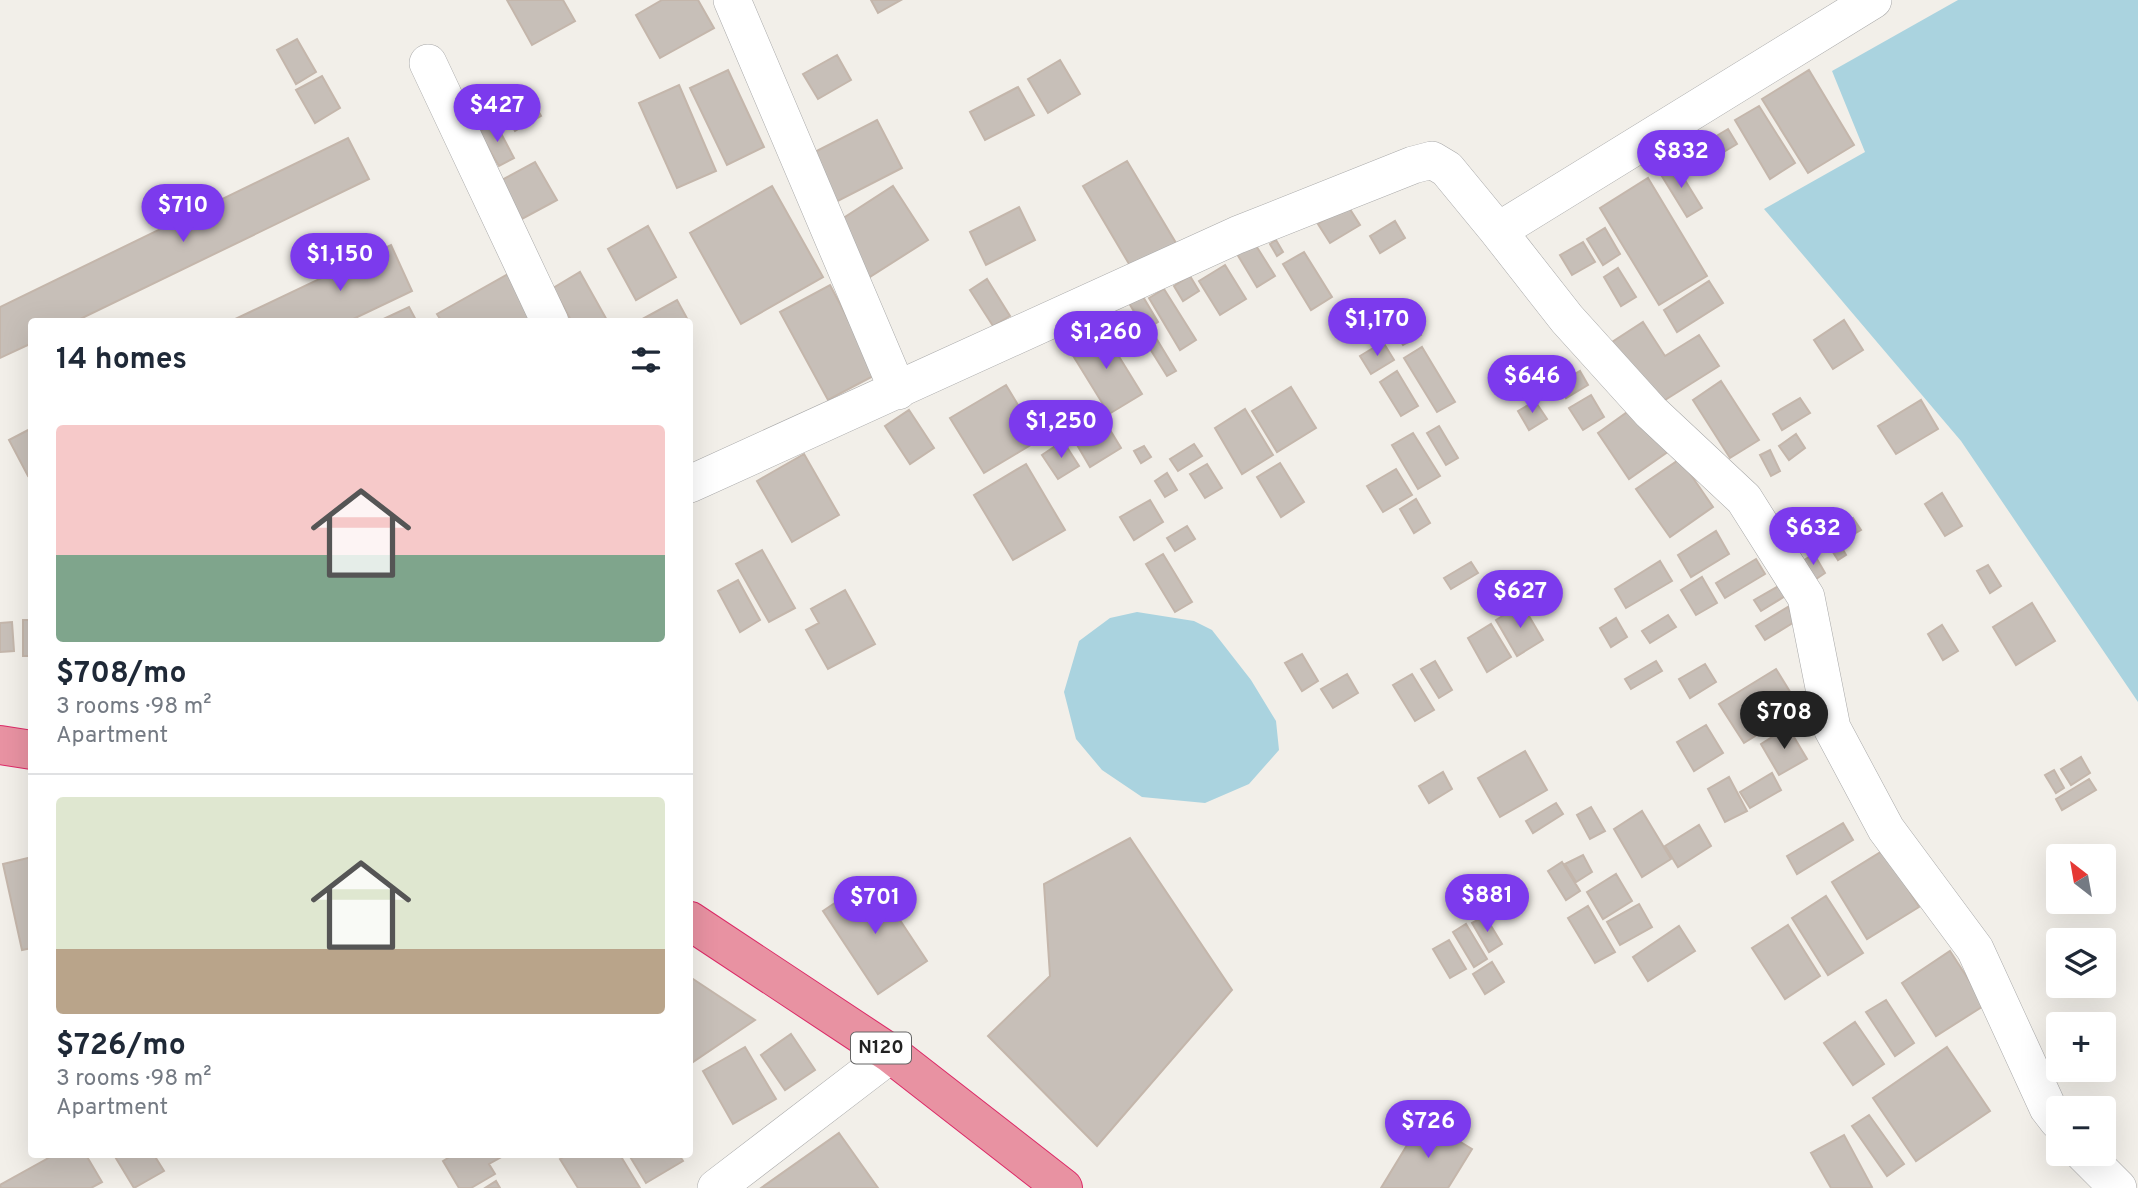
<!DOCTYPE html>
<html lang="en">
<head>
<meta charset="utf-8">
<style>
  :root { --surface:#fff; --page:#f6f6f7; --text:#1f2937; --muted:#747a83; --line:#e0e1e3; --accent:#7c3aed }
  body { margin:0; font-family:Overpass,sans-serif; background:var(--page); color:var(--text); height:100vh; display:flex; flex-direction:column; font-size:26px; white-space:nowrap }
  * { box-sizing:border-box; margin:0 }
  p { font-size:23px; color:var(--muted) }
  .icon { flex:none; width:38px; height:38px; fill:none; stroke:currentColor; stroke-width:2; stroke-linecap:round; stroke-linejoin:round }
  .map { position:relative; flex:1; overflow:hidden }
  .panel { position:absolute; left:28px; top:318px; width:665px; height:840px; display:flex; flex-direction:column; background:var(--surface); border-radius:7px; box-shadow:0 7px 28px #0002 }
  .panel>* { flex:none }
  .needle { width:46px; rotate:329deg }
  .controls { position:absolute; left:2046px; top:844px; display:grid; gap:14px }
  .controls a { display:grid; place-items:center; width:70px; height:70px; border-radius:7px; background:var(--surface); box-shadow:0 7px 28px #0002; font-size:35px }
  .price { position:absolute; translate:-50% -60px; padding:0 16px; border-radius:24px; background:var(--accent); color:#fff; font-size:23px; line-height:46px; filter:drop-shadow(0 2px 4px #0008) }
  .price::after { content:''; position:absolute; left:50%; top:42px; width:21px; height:16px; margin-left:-10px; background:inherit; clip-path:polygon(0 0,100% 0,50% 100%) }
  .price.selected { background:#222; color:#fff }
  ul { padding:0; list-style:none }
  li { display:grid; align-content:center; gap:14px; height:371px; padding:0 28px }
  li+li { border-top:2px solid var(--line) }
  li span { display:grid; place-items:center; height:217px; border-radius:7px; color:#555 }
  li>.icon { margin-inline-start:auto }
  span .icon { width:126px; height:126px; fill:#fffc; stroke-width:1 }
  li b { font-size:30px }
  h2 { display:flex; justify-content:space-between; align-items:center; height:84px; padding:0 28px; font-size:30px }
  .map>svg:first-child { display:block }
</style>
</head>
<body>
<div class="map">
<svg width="2138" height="1188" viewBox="0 0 2138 1188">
  <rect width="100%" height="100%" fill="#f2efe9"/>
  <!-- water -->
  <path fill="#aad3df" d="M1958,0h180v702l-177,-261 -197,-232 101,-57 -33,-81z
    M1137,612l57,9 18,9 39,50 25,41 3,29 -30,34 -44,19 -63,-6 -40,-27 -26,-31 -12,-47 15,-51 31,-23z"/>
  <!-- building -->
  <path fill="#c7bfb8" stroke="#c4b6ab" stroke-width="2" d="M507,0h56l12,21 -43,24z
    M662,0h36l16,28 -54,30 -24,-43z
    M871,0h30l-23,13z
    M297,39l19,33 -20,12 -19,-34z
    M837,55l14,25 -33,19 -15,-25z
    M1060,60l20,34 -32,19 -20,-34z
    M728,70l36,77 -37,18 -37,-77z
    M1809,70l45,75 -46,28 -46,-74z
    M322,76l18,32 -25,15 -19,-33z
    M679,85l37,86 -39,17 -38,-85z
    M1018,87l16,28 -49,25 -15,-28z
    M530,97l11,19 -26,15 -11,-19z
    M1759,106l36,57 -25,16 -35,-59z
    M877,120l25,48 -72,37 -25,-48z
    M495,122l19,36 -15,8 -20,-34z
    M1728,129l9,15 -30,18 -9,-15z
    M348,138l21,41 -295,143h-42v21l-32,15v-51z
    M1127,161l49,82 -44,26 -49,-83z
    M535,162l22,38 -35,19 -22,-38z
    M1675,164l27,44 -15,9 -27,-44z
    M1648,178l59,98 -48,29 -59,-97z
    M772,186l51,91 -82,47 -51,-91z
    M893,186l35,54 -63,40 -34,-54z
    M1348,206l12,19 -30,18 -12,-19z
    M1019,207l16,33 -49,25 -16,-33z
    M1395,221l10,17 -25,15 -10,-17z
    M648,226l28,51 -40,23 -28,-51z
    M1605,228l15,26 -17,11 -16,-26z
    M1276,240l7,12 -6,4 -7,-12z
    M1583,242l12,20 -23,13 -12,-20z
    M1255,244l20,32 -18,11 -20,-33z
    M391,245l21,46 -65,31h-118z
    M1304,252l28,45 -21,13 -28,-46z
    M1225,265l21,34 -26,16 -21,-34z
    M1618,268l18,29 -15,9 -17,-29z
    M515,270l16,52h-89l-5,-8z
    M580,272l28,50h-36l-19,-34z
    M1190,276l9,15 -16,10 -9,-15z
    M987,279l23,37 -17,10 -23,-36z
    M1709,281l14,22 -46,29 -13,-22z
    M830,285l47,89 -49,26 -48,-88z
    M1164,289l32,51 -16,10 -31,-52z
    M1142,295l16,27 -13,8 -16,-27z
    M677,300l12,22h-52z
    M409,307l8,15h-40z
    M1844,320l19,30 -30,19 -19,-29z
    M1412,321l9,14 -18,10 -8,-13z
    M1643,322l22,34 34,-21 20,31 -65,41 -42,-65z
    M1102,329l40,65 -33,20 -40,-65z
    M1156,338l20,33 -9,5 -20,-32z
    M1383,342l11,18 -23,14 -11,-18z
    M1422,347l33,55 -18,10 -33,-54z
    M1397,371l21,35 -17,10 -21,-34z
    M1580,371l8,14 -22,13 -8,-14z
    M1721,381l38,59 -29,18 -37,-58z
    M1006,385l33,55 -55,33 -34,-55z
    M1291,387l25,41 -39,24 -25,-41z
    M1591,395l13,22 -21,13 -14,-22z
    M1800,398l10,15 -28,17 -9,-16z
    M1921,400l17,29 -42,25 -18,-28z
    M1535,401l12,18 -18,11 -11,-19z
    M1637,405l32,46 -40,28 -31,-46z
    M1245,409l28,46 -31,19 -27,-46z
    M909,410l25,38 -24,16 -25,-38z
    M1107,425l14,23 -31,19 -14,-24z
    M1439,426l19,32 -12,7 -19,-32z
    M32,428v46l-4,2 -19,-36z
    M1413,433l27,43 -22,13 -26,-44z
    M1796,434l9,14 -16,12 -10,-14z
    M1063,441l16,25 -21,13 -16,-24z
    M1194,444l8,12 -24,15 -8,-12z
    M1144,446l7,11 -10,6 -7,-12z
    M1770,450l10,21 -9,5 -11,-21z
    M804,454l35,61 -47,27 -35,-61z
    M1680,459l33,48 -43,30 -34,-48z
    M1280,463l24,39 -23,15 -24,-40z
    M1026,464l39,66 -52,30 -39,-65z
    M1207,464l15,24 -17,10 -15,-24z
    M1396,469l16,26 -29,17 -16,-26z
    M1167,473l10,17 -12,7 -10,-16z
    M1942,493l20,33 -17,10 -20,-32z
    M1416,499l14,24 -16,10 -14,-24z
    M1150,500l13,22 -29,18 -14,-23z
    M1853,518l8,12 -21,12 -7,-12z
    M1187,526l8,13 -20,12 -8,-13z
    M1812,530l6,10 -21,13 -6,-10z
    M1716,531l13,23 -38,23 -13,-22z
    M1835,536l11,19 -8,5 -12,-19z
    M762,550l33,58 -26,14 -33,-58z
    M1163,554l29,48 -17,10 -29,-48z
    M1814,554l11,19 -12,8 -12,-19z
    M1756,559l9,15 -40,24 -9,-15z
    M1660,561l12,20 -46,27 -11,-19z
    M1471,562l7,11 -27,16 -7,-11z
    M1988,565l13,21 -11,7 -13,-22z
    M1702,577l15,26 -21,12 -15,-25z
    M738,580l22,40 -20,12 -22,-41z
    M1784,583l6,10 -29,18 -7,-11z
    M845,590l30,54 -47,25 -22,-39 13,-7 -8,-14z
    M2032,603l23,38 -39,24 -23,-38z
    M1522,604l21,36 -26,16 -21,-36z
    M1788,607l8,14 -31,19 -9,-14z
    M1668,615l8,12 -26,16 -8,-12z
    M1616,618l11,19 -16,10 -11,-19z
    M23,620h9v36h-9z
    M12,622l2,29 -14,1v-29z
    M1491,624l20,33 -24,15 -19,-34z
    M1942,625l16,26 -15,9 -15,-26z
    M1302,654l16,27 -16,10 -17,-28z
    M1435,661l17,29 -13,8 -18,-29z
    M1656,661l6,10 -31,18 -6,-10z
    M1705,664l11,18 -26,16 -11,-19z
    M1776,669l24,39 -56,35 -25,-39z
    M1347,674l11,19 -25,15 -12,-19z
    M1412,674l22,36 -19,11 -22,-36z
    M1706,725l17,28 -29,18 -17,-29z
    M1788,727l19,32 -28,16 -18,-31z
    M1525,751l22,39 -47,27 -22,-39z
    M2081,757l9,16 -19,12 -10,-16z
    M2054,770l10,18 -8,5 -11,-18z
    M1443,772l9,17 -23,14 -10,-17z
    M1772,773l9,17 -31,18 -10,-16z
    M1729,777l18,34 -22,11 -17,-33z
    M2089,779l7,11 -34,20 -6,-11z
    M1556,803l7,11 -30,19 -7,-12z
    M1591,807l14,24 -15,8 -13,-24z
    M1642,811l29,48 -29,18 -28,-48z
    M1843,823l10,17 -56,34 -10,-18z
    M1699,825l12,21 -33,21 -13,-21z
    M1130,838l102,152 -135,156 -109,-110 62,-60 -6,-92z
    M1884,850l35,57 -52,32 -35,-57z
    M1583,855l9,17 -16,10 -11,-18z
    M32,857v91l-10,2 -19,-86z
    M1562,862l18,29 -14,9 -18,-29z
    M1616,874l16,27 -29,18 -16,-27z
    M872,878l55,83 -49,33 -55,-83z
    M1486,882l11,17 -26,15 -10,-17z
    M1826,896l37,57 -35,22 -36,-57z
    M1639,904l13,23 -32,18 -13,-23z
    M1588,906l27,46 -20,11 -27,-45z
    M1485,916l17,28 -13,8 -17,-29z
    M1466,924l21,35 -13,8 -21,-35z
    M1788,925l32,51 -35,23 -33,-51z
    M1679,926l16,25 -47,30 -15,-24z
    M1449,940l17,29 -16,9 -17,-29z
    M1950,951l35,54 -49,31 -34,-53z
    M1492,962l12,20 -19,12 -12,-20z
    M690,977l65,43 -65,44z
    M1886,1000l28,43 -19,13 -29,-44z
    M1855,1022l29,42 -31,21 -29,-42z
    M791,1034l24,36 -30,20 -24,-35z
    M745,1047l31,52 -43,25 -30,-53z
    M1947,1047l43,64 -74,50 -43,-63z
    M1869,1115l35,49 -17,12 -35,-50z
    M1423,1119l49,30 -24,39h-67z
    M839,1133l39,55h-117z
    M1844,1135l28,52 -2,1h-39l-20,-35z
    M54,1155h32l16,27 -11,6h-90l-1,-3z
    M114,1155h40l10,16 -30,17z
    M453,1155h52l-16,9 6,10 -24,14h-12l-16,-27z
    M567,1155h53l20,33h-62l-18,-29z
    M629,1155h50l4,6 -37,22z
    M496,1181l4,7h-15z"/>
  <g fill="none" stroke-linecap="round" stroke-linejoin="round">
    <defs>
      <path id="minor" d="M732,0l166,391
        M428,63l122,259
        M1498,231l69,88 84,93 93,87 62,98 26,131 54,101 89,120 73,159 10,13
        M690,484l547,-249 176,-70 19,-5 15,9 51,62 375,-231
        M2083,1153l35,35
        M716,1188l175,-134"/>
      <path id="highway" d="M0,745l32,5
        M690,921l201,133 172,134"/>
    </defs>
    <!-- minor casing -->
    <use href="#minor" stroke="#a9a9a9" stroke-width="38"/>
    <!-- highway casing -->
    <use href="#highway" stroke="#dc2a67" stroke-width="40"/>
    <!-- minor -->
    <use href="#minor" stroke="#fff" stroke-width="37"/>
    <!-- highway -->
    <use href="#highway" stroke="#e892a2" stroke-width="38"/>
  </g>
  <g text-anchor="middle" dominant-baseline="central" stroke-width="6" stroke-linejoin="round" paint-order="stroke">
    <!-- shield labels -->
    <rect fill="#fff" stroke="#646464" stroke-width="2" x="851" y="1032.5" width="60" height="31" rx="5"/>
    <g font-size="19" font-weight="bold" fill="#222">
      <text x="881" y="1048">N120</text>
    </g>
  </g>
</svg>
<div class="controls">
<a><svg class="needle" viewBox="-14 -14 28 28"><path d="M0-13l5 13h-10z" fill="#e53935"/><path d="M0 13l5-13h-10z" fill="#747a83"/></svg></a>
<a><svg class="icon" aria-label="layers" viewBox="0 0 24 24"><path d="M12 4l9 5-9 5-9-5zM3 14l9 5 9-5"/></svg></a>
<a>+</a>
<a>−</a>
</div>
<b class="price" style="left:497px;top:144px">$427</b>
<b class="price" style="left:1681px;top:190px">$832</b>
<b class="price" style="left:183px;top:244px">$710</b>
<b class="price" style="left:340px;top:293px">$1,150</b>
<b class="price" style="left:1377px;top:358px">$1,170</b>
<b class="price" style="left:1106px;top:371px">$1,260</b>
<b class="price" style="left:1532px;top:415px">$646</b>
<b class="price" style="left:1061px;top:460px">$1,250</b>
<b class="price" style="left:1813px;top:567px">$632</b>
<b class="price" style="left:1520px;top:630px">$627</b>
<b class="price selected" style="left:1784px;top:751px">$708</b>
<b class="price" style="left:1487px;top:934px">$881</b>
<b class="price" style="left:875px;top:936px">$701</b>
<b class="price" style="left:1428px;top:1160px">$726</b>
<section class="panel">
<h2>14 homes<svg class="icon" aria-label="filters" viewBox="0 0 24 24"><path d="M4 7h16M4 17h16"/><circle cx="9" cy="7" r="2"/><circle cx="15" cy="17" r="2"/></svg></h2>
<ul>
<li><span style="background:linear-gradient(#f6c9c9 60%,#7fa58c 0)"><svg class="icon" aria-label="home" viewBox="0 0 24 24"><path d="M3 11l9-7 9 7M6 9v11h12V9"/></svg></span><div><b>$708/mo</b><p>3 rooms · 98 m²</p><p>Apartment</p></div></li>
<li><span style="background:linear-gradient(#dfe7d0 70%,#b9a48a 0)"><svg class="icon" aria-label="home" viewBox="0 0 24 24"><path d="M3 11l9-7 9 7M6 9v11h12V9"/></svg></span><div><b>$726/mo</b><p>3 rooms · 98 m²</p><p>Apartment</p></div></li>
</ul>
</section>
</div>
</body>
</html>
